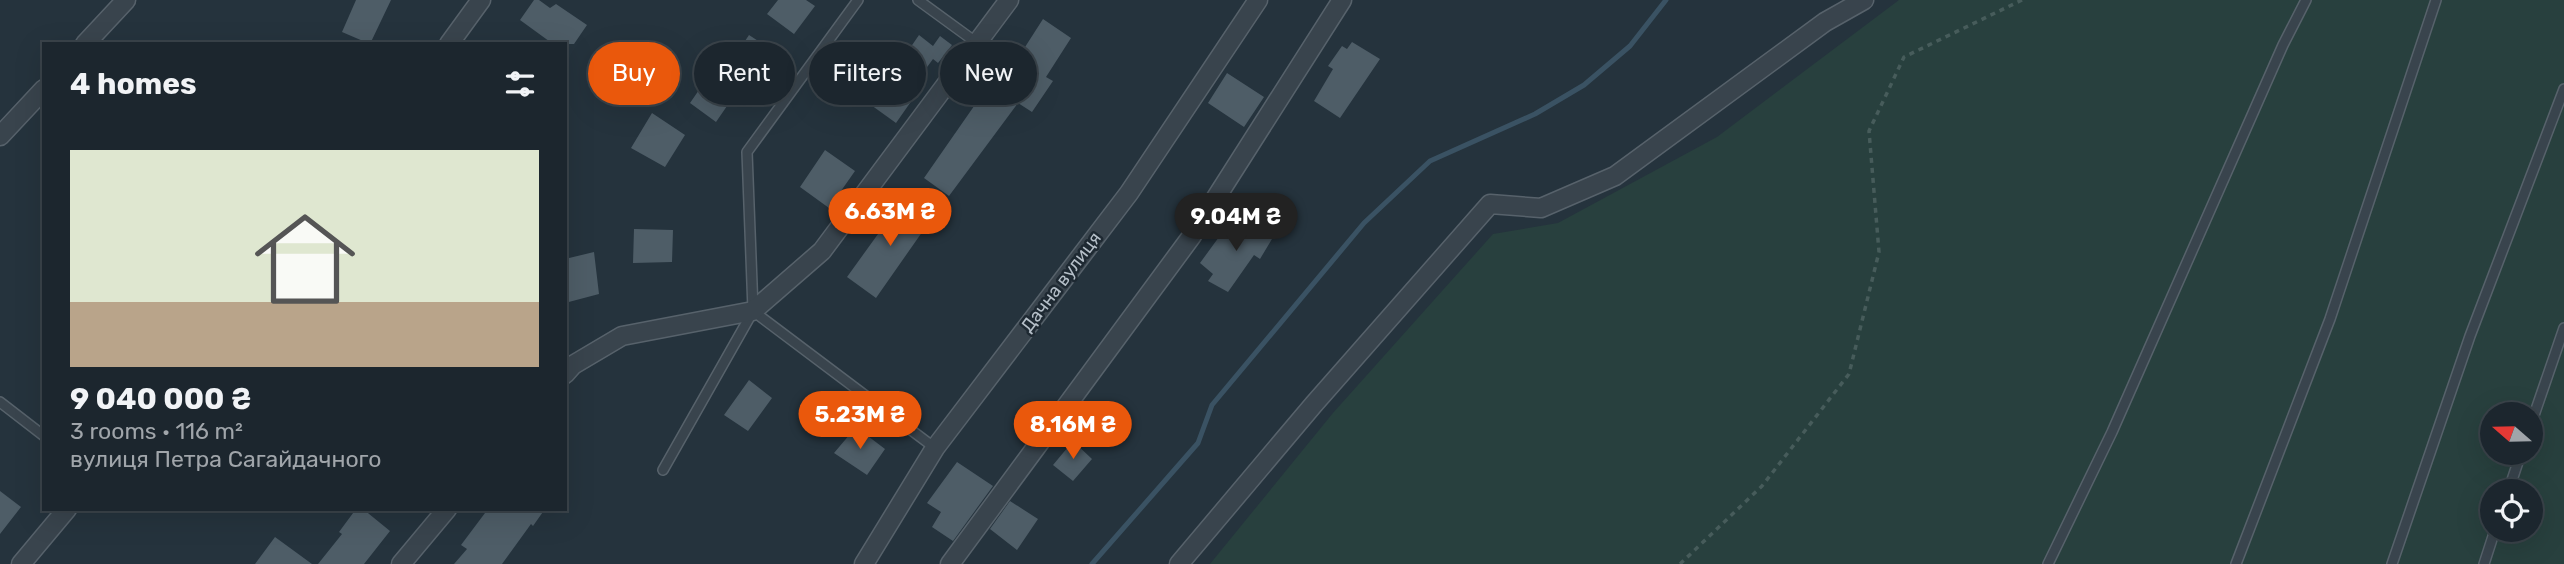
<!DOCTYPE html>
<html lang="en">
<head>
<meta charset="utf-8">
<style>
  :root { --surface:#1c262e; --page:#29323a; --text:#f1f3f6; --muted:#a0a5aa; --line:#3a434a; --accent:#ea580c }
  body { margin:0; font-family:Rubik,sans-serif; background:var(--page); color:var(--text); height:100vh; display:flex; flex-direction:column; font-size:26px; white-space:nowrap }
  * { box-sizing:border-box; margin:0 }
  p { font-size:23px; color:var(--muted) }
  .icon { flex:none; width:38px; height:38px; fill:none; stroke:currentColor; stroke-width:2; stroke-linecap:round; stroke-linejoin:round }
  .map { position:relative; flex:1; overflow:hidden }
  .panel { position:absolute; left:42px; top:42px; width:525px; height:469px; display:flex; flex-direction:column; background:var(--surface); border-radius:0px; box-shadow:0 7px 28px #0002,0 0 0 2px var(--line) }
  .panel>* { flex:none }
  .guide { position:absolute; left:588px; top:42px; width:665px; height:63px; display:flex; gap:14px }
  .needle { width:46px; rotate:290deg }
  .buttons { position:absolute; left:2480px; top:402px; display:grid; gap:14px }
  .buttons a { display:grid; place-items:center; width:63px; height:63px; border-radius:50%; background:var(--surface); box-shadow:0 7px 28px #0002,0 0 0 2px var(--line); font-size:35px }
  .price { position:absolute; translate:-50% -60px; padding:0 16px; border-radius:24px; background:var(--accent); color:#fff; font-size:23px; line-height:46px; filter:drop-shadow(0 2px 4px #0008) }
  .price::after { content:''; position:absolute; left:50%; top:42px; width:21px; height:16px; margin-left:-10px; background:inherit; clip-path:polygon(0 0,100% 0,50% 100%) }
  .price.selected { background:#222; color:#fff }
  ul { padding:0; list-style:none }
  li { display:grid; align-content:center; gap:14px; height:371px; padding:0 28px }
  li+li { border-top:2px solid var(--line) }
  li span { display:grid; place-items:center; height:217px; border-radius:0px; color:#555 }
  li>.icon { margin-inline-start:auto }
  span .icon { width:126px; height:126px; fill:#fffc; stroke-width:1 }
  li b { font-size:30px }
  h2 { display:flex; justify-content:space-between; align-items:center; height:84px; padding:0 28px; font-size:30px }
  .chip { padding:0 24px; border-radius:32px; background:var(--surface); box-shadow:0 7px 28px #0002,0 0 0 2px var(--line); font-size:24px; line-height:63px }
  .chip.selected { background:var(--accent); color:#fff }
  .map>svg:first-child { display:block }
</style>
</head>
<body>
<div class="map">
<svg width="2564" height="564" viewBox="0 0 2564 564">
  <rect width="100%" height="100%" fill="#25333d"/>
  <!-- green -->
  <path fill="#28403e" fill-rule="evenodd" d="M1899,0h665v564h-1354l123,-151 160,-179 65,-11 159,-86zM2492,415h38v38h-38zM2492,492h38v38h-38z"/>
  <g fill="none" stroke-linecap="round" stroke-linejoin="round">
    <!-- stream -->
    <path stroke="#3a5263" stroke-width="5" d="M1092,564l106,-121 14,-38 152,-182 66,-62 105,-47 49,-29 46,-39 36,-46"/>
  </g>
  <!-- building -->
  <path fill="#4e5d67" d="M356,0h35l-21,44 -28,-12z
    M534,0h5l11,8 6,-4 31,21 -13,19h-21l-33,-24z
    M778,0h28l9,6 -21,28 -27,-20z
    M1043,19l28,19 -25,39 7,4 -21,31 -14,-9 -69,93 -25,-18 87,-125 7,5z
    M749,35l31,20 -20,30 -13,-8 -31,45 -26,-19 20,-29 9,6z
    M919,35l14,11 7,-10 12,9 -14,18 -5,-4 -22,30 6,4 -21,30 -25,-18z
    M1352,42l28,17 -40,59 -26,-17 19,-32 -5,-3 14,-20 5,3z
    M1227,73l37,24 -20,30 -36,-24z
    M652,113l33,22 -20,32 -34,-19z
    M825,150l30,21 -26,37 -29,-21z
    M904,198l28,20 -56,80 -29,-21z
    M1254,218l21,16 -15,25 -6,-4 -26,37 -20,-11 5,-7 -13,-11 27,-37 16,9z
    M634,229l39,1 -1,32 -39,1z
    M594,252l5,42 -34,9v-44z
    M749,380l23,18 -24,33 -24,-16z
    M856,427l29,22 -18,26 -33,-22z
    M1073,441l19,18 -19,22 -20,-16z
    M957,462l36,24 -40,55 -21,-14 9,-15 -14,-9z
    M0,491l21,16 -21,27z
    M1010,501l28,18 -21,31 -27,-21z
    M356,509h7l27,22 -26,33h-46l24,-30 -3,-2z
    M488,509h57l-12,17 -2,-2 -29,40h-48l13,-15 -6,-4z
    M275,537l37,27h-57z"/>
  <g fill="none" stroke-linecap="round" stroke-linejoin="round">
    <defs>
      <path id="service" d="M918,0l59,43
        M753,310l-6,-158 111,-152
        M753,311l182,137
        M0,402l44,34
        M2530,427l34,-99
        M663,470l89,-157
        M2508,492l13,-39
        M2048,564l64,-132 171,-387 23,-45
        M2236,564l94,-245 106,-319
        M2392,564l78,-228 94,-247
        M2484,564l11,-34"/>
      <path id="minor" d="M85,44l41,-44
        M449,44l32,-44
        M0,136l44,-47
        M565,374l8,-9 49,-29 131,-25 69,-60 187,-251
        M21,564l46,-55
        M401,564l46,-55
        M864,564l71,-116 194,-255 129,-193
        M950,564l241,-327 151,-237
        M1179,564l135,-160 176,-200 51,4 74,-32 210,-154 39,-22"/>
    </defs>
    <!-- service casing -->
    <use href="#service" stroke="#57626b" stroke-width="12"/>
    <!-- minor casing -->
    <use href="#minor" stroke="#57626b" stroke-width="21"/>
    <!-- path -->
    <path stroke="#475c5b" stroke-width="3.5" stroke-dasharray="5 5" stroke-linecap="butt" d="M1680,564l82,-78 87,-112 30,-122 -10,-121 35,-74 118,-57"/>
    <!-- service -->
    <use href="#service" stroke="#39444d" stroke-width="9"/>
    <!-- minor -->
    <use href="#minor" stroke="#39444d" stroke-width="18"/>
  </g>
  <g text-anchor="middle" dominant-baseline="central" stroke-width="5" stroke-linejoin="round" paint-order="stroke">
    <!-- street labels -->
    <g font-size="18" fill="#b5bfc8" stroke="#1e2932">
      <text transform="translate(1061 282) rotate(-53)">Дачна вулиця</text>
    </g>
  </g>
</svg>
<div class="buttons">
<a><svg class="needle" viewBox="-14 -14 28 28"><path d="M0-13l5 13h-10z" fill="#e53935"/><path d="M0 13l5-13h-10z" fill="#a0a5aa"/></svg></a>
<a><svg class="icon" aria-label="locate" viewBox="0 0 24 24"><circle cx="12" cy="12" r="6"/><path d="M12 2v4M12 18v4M2 12h4M18 12h4"/></svg></a>
</div>
<b class="price" style="left:890px;top:248px">6.63M ₴</b>
<b class="price selected" style="left:1236px;top:253px">9.04M ₴</b>
<b class="price" style="left:860px;top:451px">5.23M ₴</b>
<b class="price" style="left:1073px;top:461px">8.16M ₴</b>
<div class="guide">
<a class="chip selected">Buy</a>
<a class="chip">Rent</a>
<a class="chip">Filters</a>
<a class="chip">New</a>
</div>
<section class="panel">
<h2>4 homes<svg class="icon" aria-label="filters" viewBox="0 0 24 24"><path d="M4 7h16M4 17h16"/><circle cx="9" cy="7" r="2"/><circle cx="15" cy="17" r="2"/></svg></h2>
<ul>
<li><span style="background:linear-gradient(#dfe7d0 70%,#b9a48a 0)"><svg class="icon" aria-label="home" viewBox="0 0 24 24"><path d="M3 11l9-7 9 7M6 9v11h12V9"/></svg></span><div><b>9 040 000 ₴</b><p>3 rooms · 116 m²</p><p>вулиця Петра Сагайдачного</p></div></li>
</ul>
</section>
</div>
</body>
</html>
